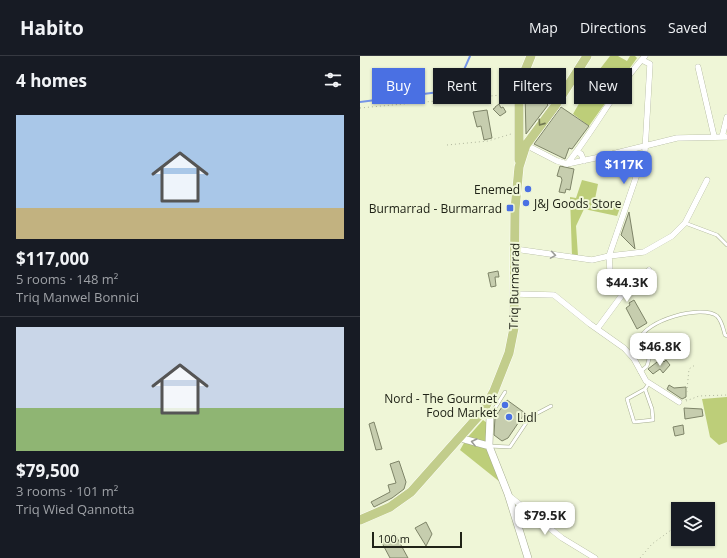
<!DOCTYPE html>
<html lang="en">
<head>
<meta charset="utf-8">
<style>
  :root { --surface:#171b24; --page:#242831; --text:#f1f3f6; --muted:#9ea1a6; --line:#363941; --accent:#4a70e3 }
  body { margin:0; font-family:"Open Sans",sans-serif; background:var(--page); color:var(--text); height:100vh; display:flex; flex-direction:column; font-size:15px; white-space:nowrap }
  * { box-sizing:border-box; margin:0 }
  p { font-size:13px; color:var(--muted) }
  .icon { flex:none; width:22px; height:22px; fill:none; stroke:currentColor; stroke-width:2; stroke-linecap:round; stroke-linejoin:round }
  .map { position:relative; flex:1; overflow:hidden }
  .sheet { display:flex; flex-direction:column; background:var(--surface); width:360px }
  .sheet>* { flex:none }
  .top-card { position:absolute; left:12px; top:12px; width:295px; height:36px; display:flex; gap:8px }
  .fabs { position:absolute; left:311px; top:446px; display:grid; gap:8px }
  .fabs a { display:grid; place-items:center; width:44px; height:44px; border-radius:0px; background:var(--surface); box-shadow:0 1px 3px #0004; font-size:20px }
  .scale { position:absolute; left:12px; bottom:10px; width:90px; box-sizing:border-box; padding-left:4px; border:2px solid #202317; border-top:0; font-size:11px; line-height:14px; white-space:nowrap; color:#202317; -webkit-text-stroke:3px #eff6d7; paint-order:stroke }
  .price { position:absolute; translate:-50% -34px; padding:0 9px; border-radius:8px; background:#fff; color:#222; font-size:13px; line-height:26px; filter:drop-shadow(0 1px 2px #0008) }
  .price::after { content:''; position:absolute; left:50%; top:24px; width:12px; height:9px; margin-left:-6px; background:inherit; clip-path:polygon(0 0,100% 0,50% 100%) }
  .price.current { background:var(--accent); color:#fff }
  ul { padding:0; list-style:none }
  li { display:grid; align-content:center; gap:8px; height:212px; padding:0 16px }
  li+li { border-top:1px solid var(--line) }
  li span { display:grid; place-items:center; height:124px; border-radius:0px; color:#555 }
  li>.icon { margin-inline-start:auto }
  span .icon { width:72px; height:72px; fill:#fffc; stroke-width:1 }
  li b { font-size:17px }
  h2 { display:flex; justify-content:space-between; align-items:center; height:48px; padding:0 16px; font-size:17px }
  .pill { padding:0 14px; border-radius:0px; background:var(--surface); box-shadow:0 1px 3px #0004; font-size:14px; line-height:36px }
  .pill.current { background:var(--accent); color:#fff }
  header { display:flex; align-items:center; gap:24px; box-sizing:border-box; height:56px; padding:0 20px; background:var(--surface); border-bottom:1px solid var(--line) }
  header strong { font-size:19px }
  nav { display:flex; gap:22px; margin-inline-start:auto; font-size:14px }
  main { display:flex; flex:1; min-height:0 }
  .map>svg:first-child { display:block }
</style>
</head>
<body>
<header>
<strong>Habito</strong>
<nav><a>Map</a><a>Directions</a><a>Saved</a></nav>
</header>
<main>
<section class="sheet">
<h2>4 homes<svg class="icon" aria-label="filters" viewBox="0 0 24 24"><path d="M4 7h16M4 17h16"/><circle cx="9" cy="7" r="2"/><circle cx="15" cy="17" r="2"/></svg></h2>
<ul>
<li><span style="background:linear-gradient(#a9c7e8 75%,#c2b280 0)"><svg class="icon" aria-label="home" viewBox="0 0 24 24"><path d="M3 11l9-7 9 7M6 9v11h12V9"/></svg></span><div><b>$117,000</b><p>5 rooms · 148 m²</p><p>Triq Manwel Bonnici</p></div></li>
<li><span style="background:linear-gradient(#c9d6e8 65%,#8fb573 0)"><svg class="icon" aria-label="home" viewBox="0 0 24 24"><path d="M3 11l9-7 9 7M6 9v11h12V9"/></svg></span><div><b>$79,500</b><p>3 rooms · 101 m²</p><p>Triq Wied Qannotta</p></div></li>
</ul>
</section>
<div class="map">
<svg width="367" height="502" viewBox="0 0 367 502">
  <rect width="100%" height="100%" fill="#eff6d7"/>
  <!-- green -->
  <path fill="#bdce79" d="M250,0h8l9,5 3,-5h5l2,2 -48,68 -16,-12 23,-40z
    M222,124l16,4 -3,15 26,6 -4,11 -33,-7 -8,17 2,30h-6l-2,-59 6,1z
    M367,341v45l-8,3 -9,-8 -8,-38z
    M123,364l4,3 -2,19 -17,-5z
    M104,387c6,1 13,2 19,4 9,4 14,26 17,35l-40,-32z"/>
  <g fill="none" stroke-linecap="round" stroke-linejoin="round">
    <!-- stream -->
    <path stroke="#7494e7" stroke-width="2" d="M0,46l87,-11c13,-9 17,-21 23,-35"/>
  </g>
  <!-- building -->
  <path fill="#c6cdae" stroke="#7e8468" d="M169,28l19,21 -22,29 -1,-40z
    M139,48l2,4 2,-1 3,5 -6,4 -7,-7 2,-1v-1z
    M201,51l28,19 -17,23 -3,-1 -4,11 -31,-15z
    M127,54l5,28 -8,2 -3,-14 -4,1 -4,-15z
    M200,110l14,3 -4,21 -4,-1 -1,4 -6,-1 3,-12 -1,-3 -4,-1z
    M269,156l6,37 -14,-14z
    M138,215l1,6h-4l1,9 -5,1 -3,-14z
    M274,244l13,23 -10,6 -11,-21 4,-3 -1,-2z
    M301,303l3,3 2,-2 4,5 -7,8 -3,-4 -7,5 -5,-5z
    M309,329l5,3 12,-1v10l-4,2 -15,-10z
    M147,344l18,13 -17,25 -6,3 -8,-6 1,-18z
    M324,352l18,1 1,7 -18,3z
    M14,366l8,27 -6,1 -7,-26z
    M323,369l1,9 -9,2 -2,-9z
    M39,405l7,21 -2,7 -12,9 -18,9 -3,-5 19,-10 -2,-7 8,-2 -6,-19z
    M66,466l6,12 -6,12 -11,-18z
    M35,478l13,24h-18l-9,-17z"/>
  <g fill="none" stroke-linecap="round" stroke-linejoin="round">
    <defs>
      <path id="service" d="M325,167l32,12 10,10
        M280,316l7,-6 2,-7c-4,-5 -10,-12 -9,-19 3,-19 62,-36 77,-24 5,5 6,12 8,19l2,1
        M285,333l7,20 1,11 -19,2 -7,-23 18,-10 4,-6
        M130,360l15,-24
        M129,390l21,1 20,-30 21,-11"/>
      <path id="minor" d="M338,11l16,69
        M164,17l31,33
        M362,81l5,-20
        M166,89l31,16 10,3 33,-7 77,-19 50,-1
        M217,96l4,2 3,7
        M207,108c28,-35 48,-75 78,-108
        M155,193l77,11 17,-4 35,-4 28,-16 13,-13 22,-43
        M268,231l-18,-16 -1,-15 36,-105 5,-87 -8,-4
        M155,238l39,1 36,29 34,24 10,11 12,22 33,21
        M237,273l31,-42 4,-2 17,-15
        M148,439l54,43 33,20"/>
      <path id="tertiary" d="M123,355l7,5 -1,30 19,48 20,64
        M100,382l29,8"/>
      <path id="primary" d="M159,104v-67l5,-20 7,-17
        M0,464l30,-13 21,-15 72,-81 11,-20 15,-38 5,-25 1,-119 4,-42 7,-22 29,-39 32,-50"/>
    </defs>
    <!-- service casing -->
    <use href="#service" stroke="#a5ac8f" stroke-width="4"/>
    <!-- minor casing -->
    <use href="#minor" stroke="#a5ac8f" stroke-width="6"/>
    <!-- tertiary casing -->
    <use href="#tertiary" stroke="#a5ac8f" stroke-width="8"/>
    <!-- primary casing -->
    <use href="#primary" stroke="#fff" stroke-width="10"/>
    <!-- path -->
    <path stroke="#b0b69d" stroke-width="1" stroke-dasharray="1 3" stroke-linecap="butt" d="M0,52l152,-14
      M87,89l41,-4 23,-7
      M326,344l3,-31 6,-4
      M326,345l13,-5 28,-1
      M280,502l12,-14 26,-19"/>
    <!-- service -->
    <use href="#service" stroke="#fff" stroke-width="3"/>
    <!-- minor -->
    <use href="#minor" stroke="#fff" stroke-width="5.5"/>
    <!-- tertiary -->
    <use href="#tertiary" stroke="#fff" stroke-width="7"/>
    <!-- primary -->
    <use href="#primary" stroke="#c2cd8b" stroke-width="9"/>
  </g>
  <!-- one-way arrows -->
  <defs><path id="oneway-chevron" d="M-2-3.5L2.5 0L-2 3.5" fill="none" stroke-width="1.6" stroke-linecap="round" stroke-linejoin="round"/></defs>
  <use stroke="#717851" href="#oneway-chevron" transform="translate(181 67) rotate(125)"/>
  <g stroke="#9b9c97">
    <use href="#oneway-chevron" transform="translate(193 199) rotate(9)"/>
    <use href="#oneway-chevron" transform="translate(114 386) rotate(-166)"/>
  </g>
  <!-- markers -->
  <g fill="#4a70e3" stroke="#eff6d7" stroke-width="1.5">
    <circle cx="168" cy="133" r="4"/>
    <circle cx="166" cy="147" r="4"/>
    <rect x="146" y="148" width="8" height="8" rx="2"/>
    <circle cx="145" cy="349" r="4"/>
    <circle cx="149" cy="361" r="4"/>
  </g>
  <g text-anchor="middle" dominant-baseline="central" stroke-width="4" stroke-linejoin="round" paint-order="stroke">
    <!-- poi labels -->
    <g font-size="12" fill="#202317" stroke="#eff6d7" text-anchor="end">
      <text x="160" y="133">Enemed</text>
      <text x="174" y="147" text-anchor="start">J&amp;J Goods Store</text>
      <text x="142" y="152">Burmarrad - Burmarrad</text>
      <text x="137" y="342">Nord - The Gourmet<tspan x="137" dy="14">Food Market</tspan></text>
      <text x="157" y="361" text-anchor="start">Lidl</text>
    </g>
    <!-- street labels -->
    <g font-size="12" fill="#202317" stroke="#eff6d7">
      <text transform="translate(154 230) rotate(-89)">Triq Burmarrad</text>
    </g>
  </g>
</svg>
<div class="fabs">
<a><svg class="icon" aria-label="layers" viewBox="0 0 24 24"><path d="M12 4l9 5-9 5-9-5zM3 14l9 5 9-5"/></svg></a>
</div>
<div class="scale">100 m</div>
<b class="price current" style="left:264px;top:129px">$117K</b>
<b class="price" style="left:267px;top:247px">$44.3K</b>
<b class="price" style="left:300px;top:311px">$46.8K</b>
<b class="price" style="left:185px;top:480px">$79.5K</b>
<div class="top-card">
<a class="pill current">Buy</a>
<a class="pill">Rent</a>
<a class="pill">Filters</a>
<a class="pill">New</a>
</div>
</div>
</main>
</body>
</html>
